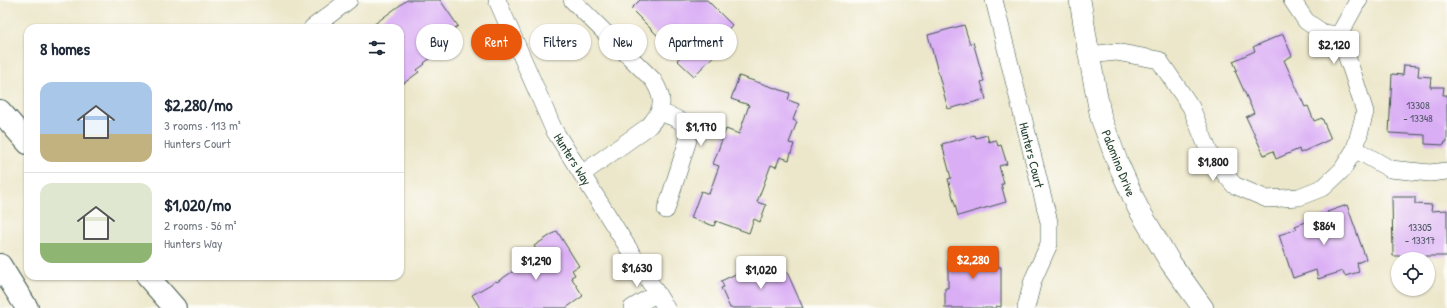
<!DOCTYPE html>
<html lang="en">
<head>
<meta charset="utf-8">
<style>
  :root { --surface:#fff; --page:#f2f2f3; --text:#1f2937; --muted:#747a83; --line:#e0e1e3; --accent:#ea580c }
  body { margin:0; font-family:"Patrick Hand",sans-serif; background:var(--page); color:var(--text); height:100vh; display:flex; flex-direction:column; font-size:15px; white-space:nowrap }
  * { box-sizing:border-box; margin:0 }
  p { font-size:13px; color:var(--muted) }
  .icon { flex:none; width:22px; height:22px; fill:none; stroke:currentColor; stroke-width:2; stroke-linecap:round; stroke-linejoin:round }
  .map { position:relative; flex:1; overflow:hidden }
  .side { position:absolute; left:24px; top:24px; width:380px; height:256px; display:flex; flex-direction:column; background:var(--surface); border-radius:12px; box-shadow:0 1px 3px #0004 }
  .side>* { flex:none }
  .top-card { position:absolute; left:416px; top:24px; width:380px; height:36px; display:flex; gap:8px }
  .fabs { position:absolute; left:1391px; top:252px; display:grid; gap:8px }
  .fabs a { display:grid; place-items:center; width:44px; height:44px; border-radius:50%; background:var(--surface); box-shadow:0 1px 3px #0004; font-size:20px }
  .price { position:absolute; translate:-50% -34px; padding:0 9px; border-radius:4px; background:#fff; color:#222; font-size:13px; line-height:26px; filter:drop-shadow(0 1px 2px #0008) }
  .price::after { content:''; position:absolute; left:50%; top:24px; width:12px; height:9px; margin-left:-6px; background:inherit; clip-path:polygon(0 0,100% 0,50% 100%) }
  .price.active { background:var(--accent); color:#fff }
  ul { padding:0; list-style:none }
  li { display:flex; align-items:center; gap:12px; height:100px; padding:0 16px }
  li+li { border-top:1px solid var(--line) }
  li span { display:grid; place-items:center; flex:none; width:112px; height:80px; border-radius:12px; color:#555 }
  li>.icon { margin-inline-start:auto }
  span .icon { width:48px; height:48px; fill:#fffc; stroke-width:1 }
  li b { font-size:17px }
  h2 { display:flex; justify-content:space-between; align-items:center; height:48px; padding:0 16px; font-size:17px }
  .tag { padding:0 14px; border-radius:18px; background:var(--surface); box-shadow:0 1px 3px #0004; font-size:14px; line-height:36px }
  .tag.active { background:var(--accent); color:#fff }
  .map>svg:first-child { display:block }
</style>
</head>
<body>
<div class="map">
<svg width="1447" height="308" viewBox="0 0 1447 308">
  <rect width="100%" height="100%" fill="#fdfcf7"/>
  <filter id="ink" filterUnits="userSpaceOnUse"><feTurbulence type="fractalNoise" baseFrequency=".025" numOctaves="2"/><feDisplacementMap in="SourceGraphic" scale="8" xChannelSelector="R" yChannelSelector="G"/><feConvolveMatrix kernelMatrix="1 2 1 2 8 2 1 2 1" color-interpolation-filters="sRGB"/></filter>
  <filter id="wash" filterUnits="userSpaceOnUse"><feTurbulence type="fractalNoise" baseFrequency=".012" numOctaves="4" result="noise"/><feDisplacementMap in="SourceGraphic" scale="16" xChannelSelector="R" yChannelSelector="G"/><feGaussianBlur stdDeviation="0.9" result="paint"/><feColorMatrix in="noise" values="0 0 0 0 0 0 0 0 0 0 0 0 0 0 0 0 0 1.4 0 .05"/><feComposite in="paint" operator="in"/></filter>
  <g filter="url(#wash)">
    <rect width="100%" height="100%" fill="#ece7ca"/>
    <g id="blocks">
      <!-- building -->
      <path fill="#daaef5" d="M407,0h33l18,26 -13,9 6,8 -27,20 1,1 -8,6 2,2 -19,14v-58h-31z
        M640,0h67l25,25 -6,7 5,6 -37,38 -17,-16 11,-10 -21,-21 -8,8 -28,-28z
        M964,25l6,19 3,-2 11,39 -3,1 5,17 -38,10 -20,-74z
        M1283,34l9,22 -8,4 21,47 3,-1 6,15 8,-3 9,21 -31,14 -1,-4 -23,10 -3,-8 -9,4 -18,-38 8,-4 -19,-42 2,-1 -4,-9 22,-10 -2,-4z
        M1404,65l15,1 -1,10 13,1 -1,10h14l-1,8h4v47h-2l-1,3 -19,-1v-9l-36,-2 3,-59 11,1z
        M739,76l51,17 -2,7 11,4 -6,16 4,2 -8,21 5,1 -5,16 -9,-3 -4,10 -5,-2 -14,37 9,3 -6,17 -6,-3 -5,14 -33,-12 -2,5 -23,-8 10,-27 8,3 10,-28 -6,-2 13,-35 13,5 10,-29 -18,-6z
        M975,135l1,3 11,-3 2,7 7,-2 2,6 3,-1 6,19 -8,2 5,18h-3l5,18 -48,14 -10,-37 3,-1 -9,-34z
        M1392,197h23v7l17,1 -1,6 16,-1v46h-30l1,3h-15v-3h-10z
        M1347,205l19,54 -9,4 2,9 -14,4 -2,-5 -25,8 -2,-9 -23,8 -14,-43 18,-6 -2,-3 33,-12 -1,-2z
        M557,231l22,35 -7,4 3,5 -4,2 12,19 -17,12h-86l-8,-13 24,-14 1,1 42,-28 -5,-8z
        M948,250l50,1v16h3v40l-5,-1v2h-51v-20h3z
        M770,263l7,14 10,-5 16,36h-73l-9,-20 3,-1 -3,-6 19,-9 2,4z"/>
    </g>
  </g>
  <g filter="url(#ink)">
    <use href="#blocks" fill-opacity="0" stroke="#3e564a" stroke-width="1"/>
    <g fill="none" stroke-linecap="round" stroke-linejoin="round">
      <defs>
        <path id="minor" d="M497,0l57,130 112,178
          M572,0l81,80c12,19 11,29 -4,46l-67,48
          M994,0l55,222v22l-16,36 -7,28
          M1292,0l14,21 17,12 16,2
          M312,28l37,-28
          M1089,55l27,-3 43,8 32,47 20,50 23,28 33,14 32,-2 25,-10 18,-17 13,-21 10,-37 -12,-38 -14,-39 17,-31 3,-4
          M659,112c18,7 27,6 29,28l-22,70
          M1355,149l35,20 40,4 17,-2
          M632,308l25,-15"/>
        <path id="tertiary" d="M1080,0l9,55 12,63 16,43 21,47 32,54 33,46"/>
        <path id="motorway" d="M0,111l28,32
          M0,265l27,43
          M147,276l28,32"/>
      </defs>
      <!-- minor casing -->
      <use href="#minor" stroke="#3e564a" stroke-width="18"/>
      <!-- tertiary casing -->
      <use href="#tertiary" stroke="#3e564a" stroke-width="22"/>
      <!-- motorway casing -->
      <use href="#motorway" stroke="#3e564a" stroke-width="24"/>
      <!-- minor -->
      <use href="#minor" stroke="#fff" stroke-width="17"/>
      <!-- tertiary -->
      <use href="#tertiary" stroke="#fff" stroke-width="21"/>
      <!-- motorway -->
      <use href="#motorway" stroke="#fff" stroke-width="22"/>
    </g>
  </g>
  <g text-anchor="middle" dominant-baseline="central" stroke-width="3" stroke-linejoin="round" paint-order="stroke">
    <!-- number labels -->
    <g font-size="11" fill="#4e5964">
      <text x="1418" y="105">13308<tspan x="1418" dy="13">- 13348</tspan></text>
      <text x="1420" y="227">13305<tspan x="1420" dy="13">- 13317</tspan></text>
    </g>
    <!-- street labels -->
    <g font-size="13" fill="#1f3d34" stroke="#fdfcf7">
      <text transform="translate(1032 155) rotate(76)">Hunters Court</text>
      <text transform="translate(573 159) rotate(58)">Hunters Way</text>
      <text transform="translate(1119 163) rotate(68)">Palomino Drive</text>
    </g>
  </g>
</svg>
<div class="fabs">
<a><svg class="icon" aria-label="locate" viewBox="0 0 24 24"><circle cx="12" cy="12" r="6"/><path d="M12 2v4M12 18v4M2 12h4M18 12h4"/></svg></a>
</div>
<b class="price" style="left:1334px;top:65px">$2,120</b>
<b class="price" style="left:701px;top:147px">$1,170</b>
<b class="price" style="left:1213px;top:182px">$1,800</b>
<b class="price" style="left:1324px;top:246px">$864</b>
<b class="price active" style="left:973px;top:280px">$2,280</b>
<b class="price" style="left:536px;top:281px">$1,290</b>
<b class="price" style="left:637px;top:288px">$1,630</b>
<b class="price" style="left:761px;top:290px">$1,020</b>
<div class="top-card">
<a class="tag">Buy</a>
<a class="tag active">Rent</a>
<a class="tag">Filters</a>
<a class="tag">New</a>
<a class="tag">Apartment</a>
</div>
<section class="side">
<h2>8 homes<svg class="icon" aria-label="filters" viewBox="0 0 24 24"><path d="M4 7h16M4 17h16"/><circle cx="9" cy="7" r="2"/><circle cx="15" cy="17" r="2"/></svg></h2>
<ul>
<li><span style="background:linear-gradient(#a9c7e8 65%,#c2b280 0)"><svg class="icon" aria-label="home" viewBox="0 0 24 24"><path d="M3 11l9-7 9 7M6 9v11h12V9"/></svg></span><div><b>$2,280/mo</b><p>3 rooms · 113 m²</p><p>Hunters Court</p></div></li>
<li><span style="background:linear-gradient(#dfe7d0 75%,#8fb573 0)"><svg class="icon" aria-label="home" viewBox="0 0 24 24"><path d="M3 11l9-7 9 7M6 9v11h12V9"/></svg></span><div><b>$1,020/mo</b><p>2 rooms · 56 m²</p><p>Hunters Way</p></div></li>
</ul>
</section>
</div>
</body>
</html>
